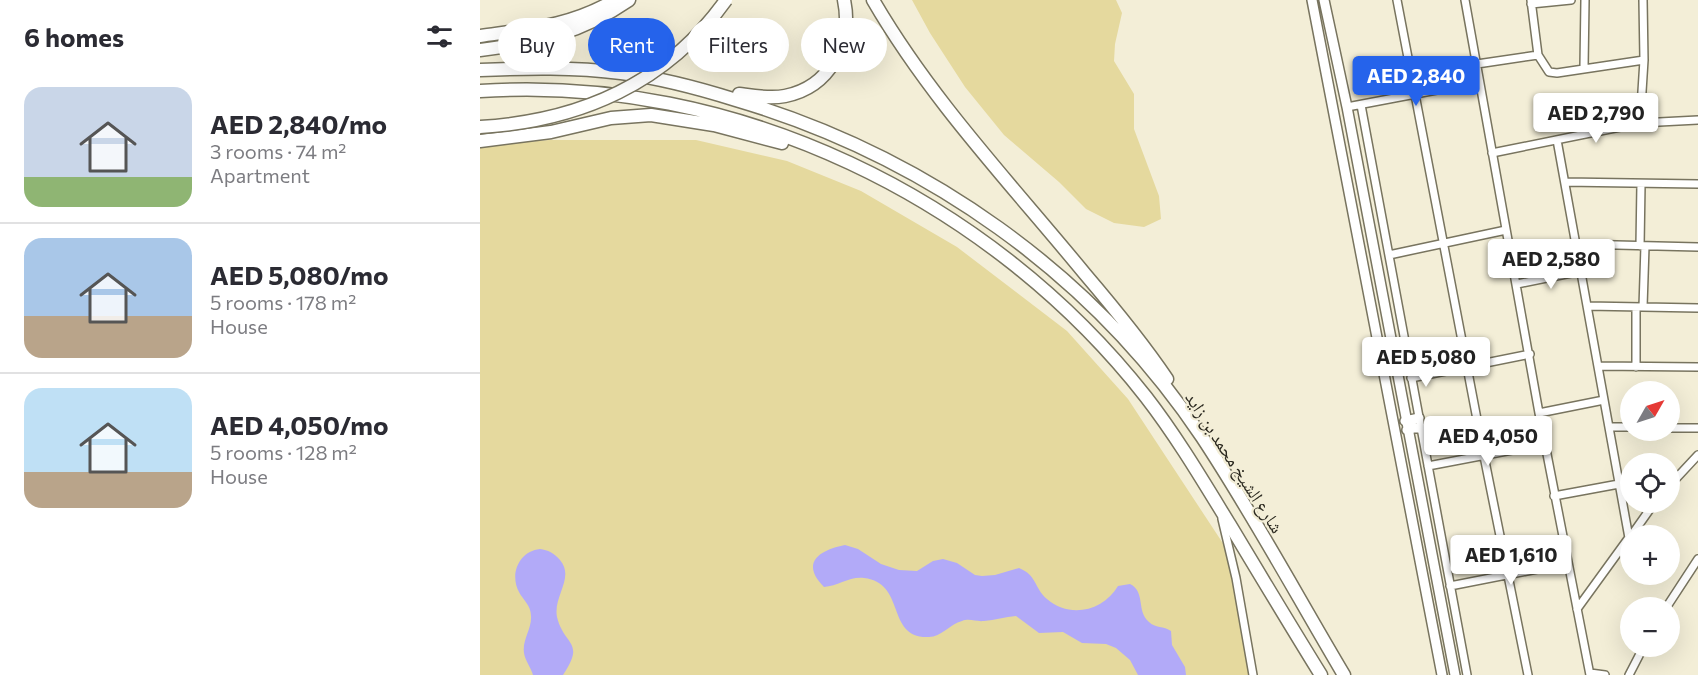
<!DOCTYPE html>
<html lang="en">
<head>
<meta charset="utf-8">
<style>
  :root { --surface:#fff; --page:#f2f2f3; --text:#2b2b33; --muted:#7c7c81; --line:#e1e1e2; --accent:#2563eb }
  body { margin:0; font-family:Commissioner,"Noto Naskh Arabic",sans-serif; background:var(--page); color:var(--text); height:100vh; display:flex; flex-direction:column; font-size:22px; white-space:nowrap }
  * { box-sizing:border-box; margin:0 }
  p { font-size:20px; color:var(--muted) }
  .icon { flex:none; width:33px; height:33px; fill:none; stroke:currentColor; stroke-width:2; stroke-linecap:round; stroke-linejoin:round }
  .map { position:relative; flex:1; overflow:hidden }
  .sheet { display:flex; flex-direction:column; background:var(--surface); width:480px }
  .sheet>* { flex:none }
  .banner { position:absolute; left:18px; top:18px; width:570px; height:54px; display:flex; gap:12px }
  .needle { width:39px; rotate:51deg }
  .fabs { position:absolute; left:1140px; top:381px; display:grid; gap:12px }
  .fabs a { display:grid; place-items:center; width:60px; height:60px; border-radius:50%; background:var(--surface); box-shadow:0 6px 24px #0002; font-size:30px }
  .price { position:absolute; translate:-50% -51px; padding:0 14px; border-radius:6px; background:#fff; color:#222; font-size:20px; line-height:39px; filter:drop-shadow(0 2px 3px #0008) }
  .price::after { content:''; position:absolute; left:50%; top:36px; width:18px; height:14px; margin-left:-9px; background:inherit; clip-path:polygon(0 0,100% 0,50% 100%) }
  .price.on { background:var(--accent); color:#fff }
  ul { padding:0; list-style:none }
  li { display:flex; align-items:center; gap:18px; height:150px; padding:0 24px }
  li+li { border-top:2px solid var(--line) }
  li span { display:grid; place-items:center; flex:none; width:168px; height:120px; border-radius:18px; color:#555 }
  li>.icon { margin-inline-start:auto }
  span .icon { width:72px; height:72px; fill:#fffc; stroke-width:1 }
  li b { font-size:26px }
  h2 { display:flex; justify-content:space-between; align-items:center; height:72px; padding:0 24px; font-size:26px }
  .chip { padding:0 21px; border-radius:27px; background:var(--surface); box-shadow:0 6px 24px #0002; font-size:21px; line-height:54px }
  .chip.on { background:var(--accent); color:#fff }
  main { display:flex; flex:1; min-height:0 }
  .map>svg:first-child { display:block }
</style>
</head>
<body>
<main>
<section class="sheet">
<h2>6 homes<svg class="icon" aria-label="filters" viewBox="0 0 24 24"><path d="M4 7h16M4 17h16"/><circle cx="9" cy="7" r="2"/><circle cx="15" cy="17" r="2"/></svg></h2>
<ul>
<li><span style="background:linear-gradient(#c9d6e8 75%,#8fb573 0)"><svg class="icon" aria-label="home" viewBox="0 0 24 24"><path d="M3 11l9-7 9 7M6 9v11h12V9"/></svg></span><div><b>AED 2,840/mo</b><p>3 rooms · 74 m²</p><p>Apartment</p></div></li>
<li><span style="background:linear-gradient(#a9c7e8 65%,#b9a48a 0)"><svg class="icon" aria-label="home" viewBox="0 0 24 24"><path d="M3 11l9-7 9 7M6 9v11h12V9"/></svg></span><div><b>AED 5,080/mo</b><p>5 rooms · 178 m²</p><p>House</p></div></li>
<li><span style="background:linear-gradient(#bfe0f5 70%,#b9a48a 0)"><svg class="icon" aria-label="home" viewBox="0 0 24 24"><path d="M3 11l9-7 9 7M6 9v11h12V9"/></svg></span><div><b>AED 4,050/mo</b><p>5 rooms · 128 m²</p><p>House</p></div></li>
</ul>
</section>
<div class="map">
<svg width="1218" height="675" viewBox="0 0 1218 675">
  <rect width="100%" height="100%" fill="#f3eed7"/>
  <!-- green -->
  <path fill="#e5d99e" d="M432,0h204l6,13 -7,31 -1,17 20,33v35l25,67 2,23 -17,8 -30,-4 -28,-14 -27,-27 -55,-47 -39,-48 -35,-54z
    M69,140h147l91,21 74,30 96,56 110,84 61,68 100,152 22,124h-770v-529z"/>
  <!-- water -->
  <path fill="#b2aaf8" d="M365,545l13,4 23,15 18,6 18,1 16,-10 10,-2 14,4 18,12 7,1 13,-1 24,-7c18,7 15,20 28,31 23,20 56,12 71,-13l12,-2c16,8 6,27 19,38 6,6 15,4 22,9l1,14 13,22 1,8h-48l-8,-15 -14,-12 -10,-4 -24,-1 -19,-11 -24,1 -23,-17c-11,1 -21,4 -32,5 -8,1 -14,-3 -22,0 -12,3 -21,16 -33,16 -44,2 -22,-54 -65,-59 -14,-2 -26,8 -40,9 -24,-24 -5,-37 21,-42z
    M60,549c8,1 14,4 20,11 15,18 -7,36 -3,57 7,29 29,24 6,58h-30c-2,-7 -8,-15 -9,-22 -2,-13 8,-24 7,-37 0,-11 -8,-16 -12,-24 -10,-19 1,-41 21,-43z"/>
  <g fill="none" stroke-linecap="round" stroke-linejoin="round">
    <defs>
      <path id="street" d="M917,0l87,456 44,219
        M985,0l74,413 51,262
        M1051,0l7,55 11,17 8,1 87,-13
        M1051,4l40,-4
        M997,64l61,-9
        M1104,67l1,-67
        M881,105l106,570
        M867,107l132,-25
        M1160,123l4,-63 -1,-60
        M1077,140l72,398
        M1012,153l148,-30 58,-3
        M1085,182l133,2
        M1096,244l122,3
        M1160,246l1,-62
        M909,255l117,-25
        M1037,284l64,-13
        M1107,306l111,2
        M1156,307v60
        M1163,307l2,-61
        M1118,366l100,1
        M931,378l119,-24
        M1059,413l65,-13
        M1129,427h21
        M1190,428h28
        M948,466l116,-22
        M1190,485l28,-30
        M1074,496l65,-12
        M742,519l14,59 17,97
        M1151,536l24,-34
        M970,586l118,-23
        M1186,608l32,-49
        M1097,609l53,-73
        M1110,673l15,2
        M1149,675l15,-29"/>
      <path id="secondary" d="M832,0l130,675
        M844,0l23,107 108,568
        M925,421l14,-3
        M927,430l7,-2h7"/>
      <path id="highway" d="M393,0c58,100 139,185 212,274 29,34 57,68 82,105
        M0,36c49,-7 91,-10 135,-36
        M0,50c57,-7 101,-17 149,-50
        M0,70c47,-2 94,-3 141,3 39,5 77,15 115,27 189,56 356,173 466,337 51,77 95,159 142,238
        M0,91c254,-17 510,107 666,306 31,40 57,84 84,128 30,50 60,100 91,150
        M259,94c15,2 31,5 46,2 45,-9 68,-53 59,-96
        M0,141l71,-9 60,-14 40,-3 63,10 68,18"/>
    </defs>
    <!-- street casing -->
    <use href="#street" stroke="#78745f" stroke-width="10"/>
    <!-- secondary casing -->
    <use href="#secondary" stroke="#78745f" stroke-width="12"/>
    <!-- highway casing -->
    <use href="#highway" stroke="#78745f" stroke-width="15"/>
    <!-- street -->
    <use href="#street" stroke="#fff" stroke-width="7"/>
    <!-- secondary -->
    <use href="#secondary" stroke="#fff" stroke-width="9"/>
    <!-- highway -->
    <use href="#highway" stroke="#fff" stroke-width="12"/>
    <defs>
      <path id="highway-bridge" d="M0,127c100,-6 187,-44 246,-127"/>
    </defs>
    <!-- highway-bridge casing -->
    <use href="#highway-bridge" stroke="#78745f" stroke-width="15" stroke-linecap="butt"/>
    <!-- highway-bridge -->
    <use href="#highway-bridge" stroke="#fff" stroke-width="12"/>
  </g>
  <g text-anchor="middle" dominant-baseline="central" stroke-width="4.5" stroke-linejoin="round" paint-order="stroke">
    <!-- street labels -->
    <g font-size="18" fill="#2a281f" stroke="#f3eed7">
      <text transform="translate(755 462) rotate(57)">شارع الشيخ محمد بن زايد</text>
    </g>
  </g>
</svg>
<div class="fabs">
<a><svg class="needle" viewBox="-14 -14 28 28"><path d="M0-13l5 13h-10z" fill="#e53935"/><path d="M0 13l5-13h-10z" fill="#7c7c81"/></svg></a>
<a><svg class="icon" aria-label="locate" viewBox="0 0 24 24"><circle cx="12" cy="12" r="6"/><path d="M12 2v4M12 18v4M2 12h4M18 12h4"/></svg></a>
<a>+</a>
<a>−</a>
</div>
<b class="price on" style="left:936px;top:107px">AED 2,840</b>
<b class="price" style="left:1116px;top:144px">AED 2,790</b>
<b class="price" style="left:1071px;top:290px">AED 2,580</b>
<b class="price" style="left:946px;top:388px">AED 5,080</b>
<b class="price" style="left:1008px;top:467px">AED 4,050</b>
<b class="price" style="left:1031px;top:586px">AED 1,610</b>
<div class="banner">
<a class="chip">Buy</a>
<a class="chip on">Rent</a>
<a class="chip">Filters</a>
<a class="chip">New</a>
</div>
</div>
</main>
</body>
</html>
